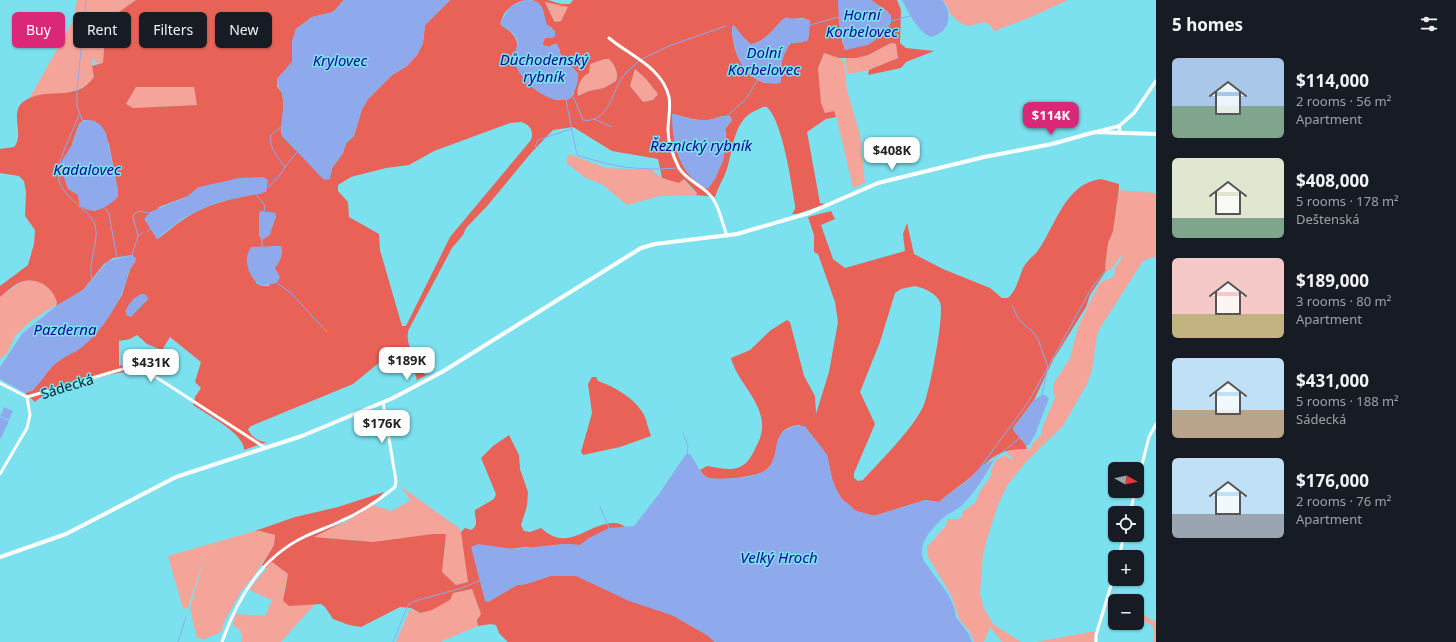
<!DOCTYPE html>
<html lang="en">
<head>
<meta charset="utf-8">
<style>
  :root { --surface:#171b24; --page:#242831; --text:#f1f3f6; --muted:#9ea1a6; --accent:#db2777 }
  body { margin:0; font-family:"Noto Sans",sans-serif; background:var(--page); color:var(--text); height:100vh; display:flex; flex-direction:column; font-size:15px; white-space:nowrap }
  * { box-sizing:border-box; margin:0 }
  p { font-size:13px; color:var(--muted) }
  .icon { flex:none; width:22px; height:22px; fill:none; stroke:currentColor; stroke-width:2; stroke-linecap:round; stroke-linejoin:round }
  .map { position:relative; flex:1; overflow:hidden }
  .details { display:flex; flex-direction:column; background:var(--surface); width:300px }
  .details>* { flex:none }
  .banner { position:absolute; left:12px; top:12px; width:380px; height:36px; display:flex; gap:8px }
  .needle { width:26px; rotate:98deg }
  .controls { position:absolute; left:1108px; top:462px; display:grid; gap:8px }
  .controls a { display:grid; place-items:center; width:36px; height:36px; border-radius:6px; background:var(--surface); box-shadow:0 1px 3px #0004; font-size:20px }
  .price { position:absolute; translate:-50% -34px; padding:0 9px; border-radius:8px; background:#fff; color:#222; font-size:13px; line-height:26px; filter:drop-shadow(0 1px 2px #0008) }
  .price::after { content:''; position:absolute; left:50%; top:24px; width:12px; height:9px; margin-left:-6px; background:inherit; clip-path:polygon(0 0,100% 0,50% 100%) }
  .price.current { background:var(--accent); color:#fff }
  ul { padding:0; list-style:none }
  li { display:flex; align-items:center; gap:12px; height:100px; padding:0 16px }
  li span { display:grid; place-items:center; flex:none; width:112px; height:80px; border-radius:6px; color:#555 }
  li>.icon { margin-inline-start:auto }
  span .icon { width:48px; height:48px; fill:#fffc; stroke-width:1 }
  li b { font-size:17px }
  h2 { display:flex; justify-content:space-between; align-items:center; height:48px; padding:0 16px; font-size:17px }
  .pill { padding:0 14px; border-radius:6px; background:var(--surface); box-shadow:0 1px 3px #0004; font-size:14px; line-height:36px }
  .pill.current { background:var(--accent); color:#fff }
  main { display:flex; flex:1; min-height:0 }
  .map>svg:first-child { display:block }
</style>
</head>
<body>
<main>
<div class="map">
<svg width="1156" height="642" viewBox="0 0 1156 642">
  <rect width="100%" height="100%" fill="#7ce1ef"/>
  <!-- green -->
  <path fill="#f5a49a" d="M77,0h59l-22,16 -9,18 -2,30 -6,-1 -5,-5 2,19 -6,8 -23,9h-17l-19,5 45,-80z
    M942,0h126l-37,17 -37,14 -3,-5 -7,-4 -15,4 -9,-3 -10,-9 -3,-9z
    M545,1l24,6 -8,14 -5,1 -2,-1z
    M891,43l6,2 2,10c-4,9 -43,20 -52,18l-2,-15 23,-3z
    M824,53l11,3 9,5 3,29 13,45 5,48 -12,5 -17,-73 -2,-3 -9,1 -4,-10 -3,-35z
    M605,59h4c6,6 10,14 7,22l-12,7 -15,3 -11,5c-2,-6 2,-19 9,-23l2,-9z
    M635,69l11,10 12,15 -5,6 -10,2 -13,-16z
    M136,87h58l3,18 -64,3 -7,-4z
    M569,154l37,14 46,2 10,8 19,4 3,-3 13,16 -37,1 -33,9 -24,-20 -19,-8 -18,-15z
    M1119,190l37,3v63l-13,5 -43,67 -3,7 -5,35 -5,14 -24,42 -36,35 -19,23 -10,21 -11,34 -4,16 -3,39 4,14 9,16 28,18h-19l-12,-15 -6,15h-10l-4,-10 -11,-13 -8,-24 -23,-38 -1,-10 18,-20 3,-8h11l4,-4 -1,-3 14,-10c2,-12 10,-18 16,-28l-2,-2 6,-12 9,-5 7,5 1,-2 -7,-5 6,-4 18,1 3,-7 8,-8 1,-7 13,-30 -2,-8 1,-7 16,-25 8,-31 12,-25 10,-19 14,-7 1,-8 7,-10v-2l-2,1 -9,13 -5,1 -1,-4 3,-24 5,-13z
    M26,280c13,-2 31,10 31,24l-26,17 -16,15 -7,16 -8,7v-62l19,-14z
    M400,486l59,42 3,7 6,47 -12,3 -14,-13 4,-38 -73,8 -59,-5 1,-2 31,-13 27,-17 18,6 19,-10 -2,-5z
    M255,531l18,3 2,2 -1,9 -20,31 -12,14 -17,30 -4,12 -17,7 -7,-1 -7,-30 15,-53 -17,53 -5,1 -15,-53z
    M272,562l16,12 -4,16 31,14 -34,38h-40l1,-6 -2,-6 -7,-5v-3l3,-8 29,2 7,-16 -21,-9 -1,-3z
    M472,589l9,25 -4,6 1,6 -38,16h-44l14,-33 9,4 13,-3 21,-17z
    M1140,613l14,8 2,-1v22h-3l1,-6 -1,-10 -15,-8z
    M1095,631l-1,11h-58z"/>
  <!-- forest -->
  <path fill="#e86257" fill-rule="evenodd" d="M136,0h208l-11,12 -21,5 -16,12 -4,13v20l-15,17v7l5,7 2,15 -3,23 1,5 16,16 33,22 1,-6 11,-15 3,-10 8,-7 8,-27 6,-10 24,-24 15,-9 10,-11 6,-12 2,-18 25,-25h75c-12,3 -24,12 -24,25 12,8 20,14 14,29 12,21 25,52 54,45l5,-5 -4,-30 -9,-8 -2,-8 -5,-4 -5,3 -7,-2 3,-7 10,-1 -3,-9 -5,-3c-4,-10 -3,-23 -16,-25h17l13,4h9l3,-4h265l3,37 4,13c19,-6 36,-9 46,-28l-3,-10 -17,-12h26l4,10 -1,33 6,5 28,3 -28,11 -5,6 -33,7 1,-5 29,-12 -2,-14 -5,-1 -23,12 -12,3h-17l-15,-5 -6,15 3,35 4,10 9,-2 2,6 -10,2 -19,13 13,71 5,1 -28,10h-5l3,-5v-4c-4,-23 -12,-82 -28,-98 -4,-1 -5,1 -8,2 -26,9 -25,38 -32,60 -3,9 -9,18 -12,28l-19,-2 1,-2 -13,-14 -5,4 -17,-5 -4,-19 -46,-8 -39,-24 -20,3 -22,23 -43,52 -22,23 -3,7 -11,13 -43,81c-6,15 9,33 16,46l6,-2 -16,8 2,-2 -5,-14 -10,-15 -6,-1 -43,35 -102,42 -3,3c2,7 12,14 19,13l-23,8c1,-16 -38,-36 -51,-45l2,-8 6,-9 -6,-6 6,-20 -31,-25 -8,13 -15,-6 -10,-9 -7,4 -11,2v25l16,-3 6,8c-16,-3 -96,19 -106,31l-10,-9 8,-3 20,-25 41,-30 11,-14 17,-26 8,-26 5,-7 -3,-7 -19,3 -9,6 -21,26 -27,16 1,-4c-3,-9 -8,-15 -16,-19 -19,-8 -27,3 -41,14v-11l28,-21 6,-21 1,-14 -10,-14 1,-24 -2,-11 -5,-5 -19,-3v-24l14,-2c11,-12 -5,-34 9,-45 22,-17 52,2 71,-25l-2,-11 11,-3 2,-29 14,-22zM545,2l23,5 -7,14 -5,1 -2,-1zM803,18l7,3 -7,21 -12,1c-9,11 -12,26 -10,39 -6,0 -14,2 -19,0 -21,-9 -30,-34 -30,-55 8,4 11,12 19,17 12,-1 24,-16 31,-24zM605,59h4c6,6 10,14 7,22l-12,7 -15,3 -11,5c-2,-8 3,-20 11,-23l1,-9zM635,69l11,10 12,15 -5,6 -10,2 -13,-16zM136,87h58l3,18 -64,3 -7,-4zM673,114c12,3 23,7 35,6 8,-1 14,-5 22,-4l2,4 -7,9 1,6 -3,26 -18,27 -20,-19zM84,120l11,1 14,23 9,47 -4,9 -19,11 -15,-5 -2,-11 -6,-5 -11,-26 10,-17 8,-23zM521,122c10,3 13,10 10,18l-81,97 -42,85 -2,4h-4l-22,-76 -1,-16 -30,-17 -1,-15 -10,-11v-6l13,-8 35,-9 23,-3 25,-14 76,-28zM199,187l64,6c-27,4 -56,11 -79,26 -10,6 -18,15 -27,20l-6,-11 8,-21 29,-11zM261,211l15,5 -4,11 -13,9v-19zM281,246c2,10 -1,13 -6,21 -3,5 -4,13 -6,19h-8l-5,-3 -5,-35zM142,294l4,1 2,4 -6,6 -17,7 8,-12z
    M1101,179l18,5v4l-6,43 -5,12 -3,24 1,4 -16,24 -4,12 -33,53 -19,40 -21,28 1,3 12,14 1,4c-35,0 -37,13 -61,32 -9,7 -18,13 -27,21l-14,-2 -51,16 -18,-5 -15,-13 -5,-9 -4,-10 -5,-24 -12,-16 -15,-14c-33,3 -16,31 -34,45 -9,7 -45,11 -57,8 -4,-1 -7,-4 -9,-8l7,-4c20,3 36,9 47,-15 3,-6 8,-15 8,-23 2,-26 -25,-46 -31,-70l19,-8 21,-20 16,-10 3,2 14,54 11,20 1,18 13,-42 9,-50 -3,-20 -17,-48 -4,-2v-17l-6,-18 23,-6 4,8 -14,6 12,34 12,9 60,-17 -2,-17 4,-11 7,31 29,15 47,19 12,10h6c8,-7 11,-20 15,-30 3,-6 9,-11 14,-16 19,-26 27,-68 64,-73zM915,286c9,2 21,7 25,16 5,12 -11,93 -17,105 -12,24 -42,53 -60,73l-5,1 -4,-3v-5l21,-49 -15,-32 20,-50 15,-49 6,-4z
    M592,377h4l2,4c17,6 38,18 46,34 3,6 4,14 7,21l-31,11 -37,8 -2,-3 11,-39 -4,-29z
    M509,435l10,20 1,14 8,23 -1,14 -6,19 3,6 6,1 11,-4c28,26 47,-6 74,-5 4,0 9,3 12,5 -16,-2 -35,8 -47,17l-16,-1 -30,4 -9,-1 -14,2 -30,31 5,21 2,1 29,-17 9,-1 24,-8h27l97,40 33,19 8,7h-207l-9,-9 -3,-8 -5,-1 -13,2 -1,-6 4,-6 -9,-25 -19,4 -3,7 -18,10 -12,3 -9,-5 -11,-1 -39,20 -12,-2 -16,-6 -8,-12 -4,-3 -32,2 -6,-5 5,-27 -16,-12 -6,6 -4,-3 12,-20 1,-10 -15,-4h-5l40,-14 43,-10 46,-15 -11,13 -12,8 -47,24 59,5 60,-8h13l-4,38 14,13 12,-3 -7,-50 4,-4 6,2c9,-6 3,-11 4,-20l19,-11 2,-5 -15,-36 12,-12z"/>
  <!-- water -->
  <path fill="#8faaec" d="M344,0h106l-25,25 -2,18 -6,12 -10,11 -15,9 -24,24 -6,10 -8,27 -8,7 -3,10 -11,15 -2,11 -6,1 -42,-44c-3,-14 4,-28 0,-42 -2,-7 -5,-7 -5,-15l15,-17v-20l4,-13 16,-12 21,-5z
    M525,0c20,0 17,10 22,25l8,6v6l-10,1 -3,7 7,2 8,-4 4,13 17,17c1,10 -3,19 -9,26 -22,6 -50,-18 -55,-39 -2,-7 6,-13 3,-21 -3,-7 -10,-10 -16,-14l-1,-2 10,-16z
    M838,0h33l20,15v7l-3,6 -14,13 -6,4 -23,5 -6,-26z
    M902,0h40c12,14 7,34 -12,37 -15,-9 -20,-23 -28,-37z
    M786,17c8,3 16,1 24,3l-1,17 -2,4 -16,2c-9,10 -12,26 -10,39 -4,3 -8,2 -12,1 -26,-3 -36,-34 -37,-56l2,-2 12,16 5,3c15,-1 24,-19 35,-27z
    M672,114c12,3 23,7 36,6 8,-1 14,-5 22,-4l2,4 -7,9 1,13 -3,19 -8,18 -7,10c-29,-12 -36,-47 -36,-75z
    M87,120c10,1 14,4 19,13l12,58v6c-12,11 -24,19 -38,9l-2,-11 -10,-6 -7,-20 1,-8 11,-18 6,-19z
    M263,177l5,3 -2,12 -47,10 -15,6 -22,11 -25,20 -13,-20 6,-7 38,-16 11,-9 40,-9z
    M261,211l15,2 -6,22 -8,5 -3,-4v-23z
    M281,246c2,9 0,14 -6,22l5,9 -3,6 -16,3c-12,-8 -19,-26 -10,-39z
    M132,255l4,3c0,7 -7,9 -8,16 -5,25 -26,58 -47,74 -9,6 -20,10 -28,18 -10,10 -14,23 -28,27l-25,-14v-12l22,-33 34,-28 27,-16 25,-29z
    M142,294l4,1 2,4 -17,18 -5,-2c-1,-8 8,-19 16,-21z
    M1043,394l6,4 -14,37 -6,10h-3l-12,-14 -1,-3 21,-28z
    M4,407l9,4 -4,9 -9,-4z
    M0,417l9,4 -9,19z
    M797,426h8l22,29 5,24 4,10 5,9 15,13 18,5 51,-16 14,2c9,-8 19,-14 28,-21 9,-8 15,-19 27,-21 -9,16 -20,34 -34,47 -5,4 -11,6 -16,10 -12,11 -28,28 -20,44l24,33 6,13 2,10 13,17 3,8h-257l-8,-7 -33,-19 -45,-15 -53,-25h-26l-24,8 -9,1 -29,17 -3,-1 -14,-54 7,-3 36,5 50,-5 16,1 9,-7 20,-10 25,-2 25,-32 27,-40h4l12,20 6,4c17,1 44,2 58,-8 18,-14 0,-38 31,-44z"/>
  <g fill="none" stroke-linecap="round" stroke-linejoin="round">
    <!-- stream -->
    <path stroke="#8faaec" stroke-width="1" d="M891,21l19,-5
      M810,25l29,-8
      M642,59l27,-13 57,-20
      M570,96l4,2 9,22c24,4 29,-26 38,-41 5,-7 11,-12 18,-18
      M566,100l11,55c38,12 59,16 100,13
      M79,114c-5,17 -25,50 -20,66 2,9 9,16 16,22 6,7 18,14 20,23 5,17 -8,35 -3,55
      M727,116l19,-17 12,-20
      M594,119l18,8
      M83,122l-6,-16v-16l9,-90
      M282,126l-11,9c-2,13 6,21 14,32
      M535,147l3,-7 33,-11
      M267,188c15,-12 18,-24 31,-37
      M256,194l9,12 -1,6
      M105,208l4,6 8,44
      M147,231l4,-2
      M138,236l-5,-19 1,-3 6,-3 8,2
      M262,239v9
      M132,255l6,-19 5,-3
      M277,283l14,10 36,39
      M1042,394l6,-27 43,-78 14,-18
      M683,433l5,13 -1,8
      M994,459l27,-22
      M979,469l50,-68 19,-34 -10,-28 -6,-8 -13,-11 -7,-15
      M600,506l9,22
      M178,642l8,-25
      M393,642l15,-37 7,-4 47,-13 19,-8"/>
    <!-- minor -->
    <path stroke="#fff" stroke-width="3" d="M609,38c21,18 53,29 60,59 2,11 -1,23 -1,33 0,14 5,26 11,38 6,11 22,17 30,26 10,10 13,29 18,42
      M0,383l27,14
      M27,397l106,-31 12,4 119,77
      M0,474l27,-46 3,-13 -3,-18
      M1137,484l12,-47 7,-13
      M1130,513l5,-22
      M1119,557l5,-22
      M222,642c15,-43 40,-85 82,-105 12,-6 25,-10 37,-16 19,-8 38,-21 54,-34l1,-6 -13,-79
      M1096,642v-7l19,-63"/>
    <!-- tertiary -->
    <path stroke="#fff" stroke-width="3.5" d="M1099,131l20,-5
      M1120,133l-1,-7 15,-13 22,-32"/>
    <!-- secondary -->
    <path stroke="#fff" stroke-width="4" d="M0,557l66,-23 110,-57 126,-41 91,-38 49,-26 199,-124 14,-4 82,-10 72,-21 69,-30 106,-26 68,-13 43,-12 61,2"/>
  </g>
  <g text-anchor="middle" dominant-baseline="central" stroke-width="3" stroke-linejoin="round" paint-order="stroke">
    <!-- street labels -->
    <g font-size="14" fill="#022327" stroke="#7ce1ef">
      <text transform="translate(67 386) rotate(-17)">Sádecká</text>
    </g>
    <!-- water labels -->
    <g font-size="15" font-style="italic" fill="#0d0690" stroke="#7ce1ef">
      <text x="862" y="14">Horní<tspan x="862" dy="17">Korbelovec</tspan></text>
      <text x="764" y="52">Dolní<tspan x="764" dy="17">Korbelovec</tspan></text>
      <text x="544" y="59">Důchodenský<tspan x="544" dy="17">rybník</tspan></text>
      <text x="340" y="60">Krylovec</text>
      <text x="701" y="145">Řeznický rybník</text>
      <text x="87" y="169">Kadalovec</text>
      <text x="65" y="329">Pazderna</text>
      <text x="779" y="557">Velký Hroch</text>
    </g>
  </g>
</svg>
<div class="controls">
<a><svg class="needle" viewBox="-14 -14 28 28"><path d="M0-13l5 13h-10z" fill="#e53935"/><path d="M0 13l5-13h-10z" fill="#9ea1a6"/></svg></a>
<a><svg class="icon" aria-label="locate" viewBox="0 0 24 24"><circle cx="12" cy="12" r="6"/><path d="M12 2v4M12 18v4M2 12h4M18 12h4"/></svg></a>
<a>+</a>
<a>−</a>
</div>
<b class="price current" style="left:1051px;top:136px">$114K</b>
<b class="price" style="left:892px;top:171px">$408K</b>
<b class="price" style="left:407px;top:381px">$189K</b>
<b class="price" style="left:151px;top:383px">$431K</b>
<b class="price" style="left:382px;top:444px">$176K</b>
<div class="banner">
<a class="pill current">Buy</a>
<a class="pill">Rent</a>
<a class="pill">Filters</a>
<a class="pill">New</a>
</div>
</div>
<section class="details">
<h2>5 homes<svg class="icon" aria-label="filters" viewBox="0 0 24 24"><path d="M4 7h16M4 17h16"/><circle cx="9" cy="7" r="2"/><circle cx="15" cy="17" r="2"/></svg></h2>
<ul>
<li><span style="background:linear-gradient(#a9c7e8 60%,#7fa58c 0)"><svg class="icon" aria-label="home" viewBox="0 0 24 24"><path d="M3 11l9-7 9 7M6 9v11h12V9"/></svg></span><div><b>$114,000</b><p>2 rooms · 56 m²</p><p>Apartment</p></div></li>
<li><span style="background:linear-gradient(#dfe7d0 75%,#7fa58c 0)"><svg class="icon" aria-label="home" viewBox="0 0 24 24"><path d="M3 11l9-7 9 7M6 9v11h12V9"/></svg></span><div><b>$408,000</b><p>5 rooms · 178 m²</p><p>Deštenská</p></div></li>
<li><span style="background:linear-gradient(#f6c9c9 70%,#c2b280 0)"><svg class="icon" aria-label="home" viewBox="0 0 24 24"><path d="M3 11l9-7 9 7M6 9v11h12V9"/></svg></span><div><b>$189,000</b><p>3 rooms · 80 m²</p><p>Apartment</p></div></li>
<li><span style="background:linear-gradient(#bfe0f5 65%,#b9a48a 0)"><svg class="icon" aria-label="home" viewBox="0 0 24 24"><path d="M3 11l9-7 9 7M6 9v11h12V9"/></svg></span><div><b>$431,000</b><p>5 rooms · 188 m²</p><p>Sádecká</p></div></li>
<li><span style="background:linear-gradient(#bfe0f5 70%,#9aa5b1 0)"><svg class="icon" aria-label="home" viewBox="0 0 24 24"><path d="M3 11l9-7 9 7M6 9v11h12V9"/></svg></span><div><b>$176,000</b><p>2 rooms · 76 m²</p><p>Apartment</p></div></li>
</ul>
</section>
</main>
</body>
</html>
